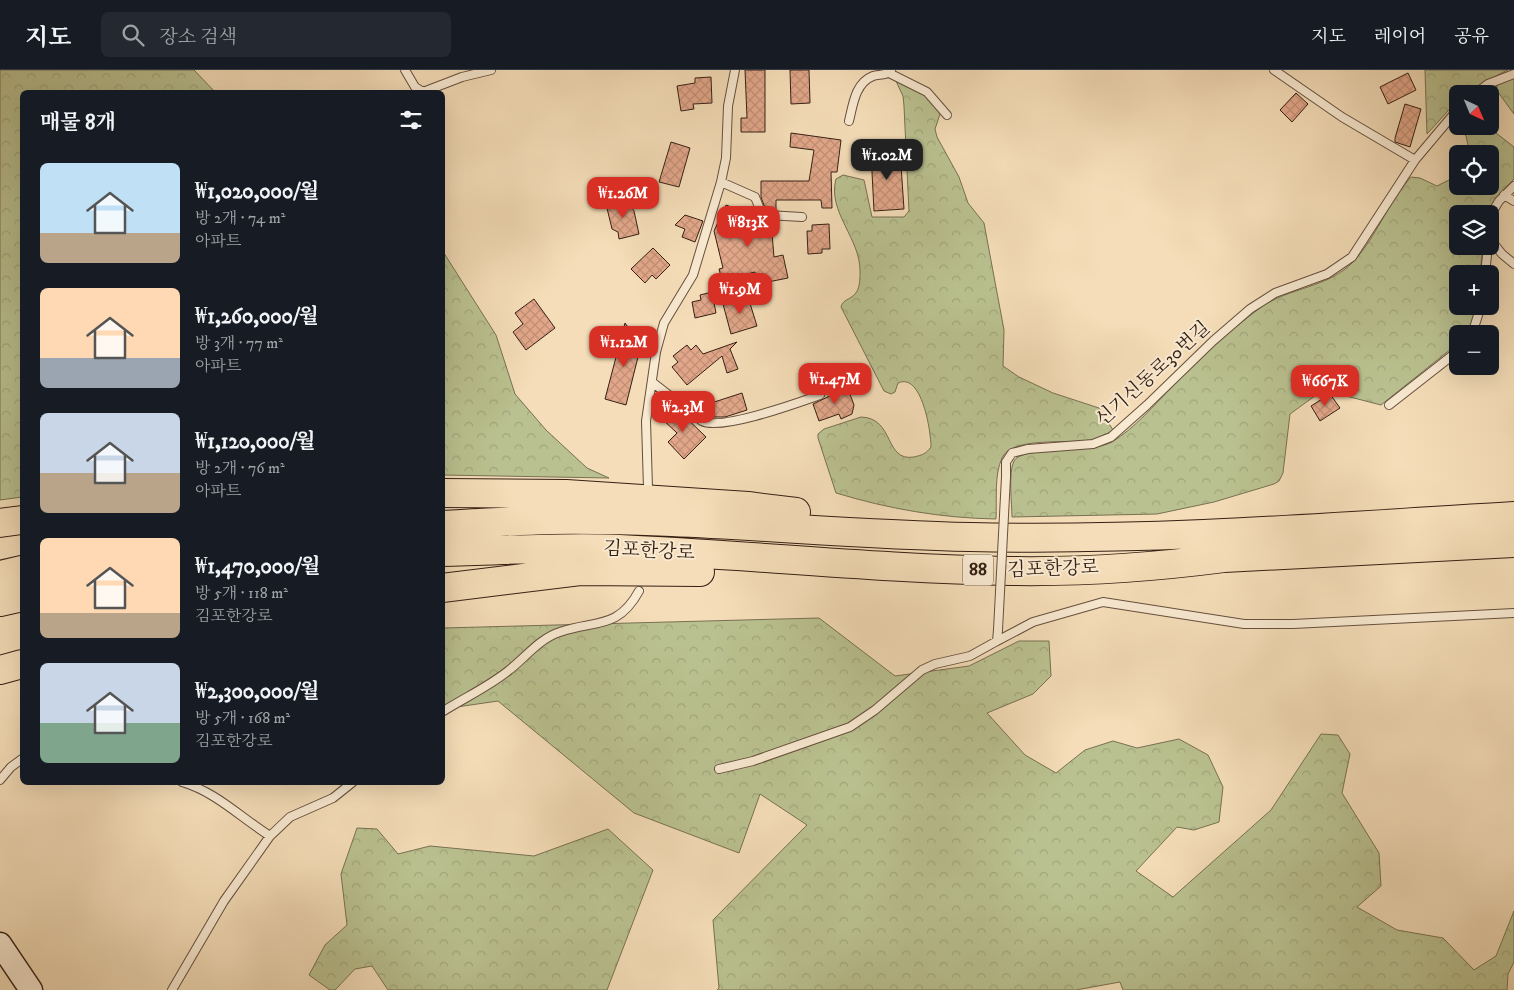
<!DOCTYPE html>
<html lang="ko">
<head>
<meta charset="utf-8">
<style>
  :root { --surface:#171b24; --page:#242831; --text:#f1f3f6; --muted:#9ea1a6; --line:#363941; --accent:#d93025 }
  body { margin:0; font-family:"IM FELL DW Pica","Noto Serif KR",serif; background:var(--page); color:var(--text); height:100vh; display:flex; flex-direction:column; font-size:19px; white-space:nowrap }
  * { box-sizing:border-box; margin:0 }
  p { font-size:16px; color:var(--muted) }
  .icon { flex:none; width:28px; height:28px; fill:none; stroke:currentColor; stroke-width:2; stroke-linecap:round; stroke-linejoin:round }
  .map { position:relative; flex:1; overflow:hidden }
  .drawer { position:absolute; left:20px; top:20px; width:425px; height:695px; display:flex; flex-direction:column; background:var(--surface); border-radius:8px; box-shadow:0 5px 20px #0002 }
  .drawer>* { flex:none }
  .needle { width:32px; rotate:136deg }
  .tools { position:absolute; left:1449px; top:15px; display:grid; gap:10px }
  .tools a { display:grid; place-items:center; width:50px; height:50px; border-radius:8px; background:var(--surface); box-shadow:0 5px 20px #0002; font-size:25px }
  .price { position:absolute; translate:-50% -42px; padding:0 11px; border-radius:10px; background:var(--accent); color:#fff; font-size:16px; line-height:32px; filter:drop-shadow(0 1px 2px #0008) }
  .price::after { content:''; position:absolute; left:50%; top:30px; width:15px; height:11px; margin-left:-8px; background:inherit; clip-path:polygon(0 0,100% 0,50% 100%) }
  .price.on { background:#222; color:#fff }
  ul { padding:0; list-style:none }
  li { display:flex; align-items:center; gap:15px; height:125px; padding:0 20px }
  li span { display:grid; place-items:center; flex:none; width:140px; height:100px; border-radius:8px; color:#555 }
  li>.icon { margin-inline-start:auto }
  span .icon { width:60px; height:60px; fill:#fffc; stroke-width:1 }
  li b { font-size:21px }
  h2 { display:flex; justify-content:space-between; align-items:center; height:60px; padding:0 20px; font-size:21px }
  header { display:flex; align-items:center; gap:30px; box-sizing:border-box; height:70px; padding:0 25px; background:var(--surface); border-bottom:1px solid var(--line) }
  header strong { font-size:24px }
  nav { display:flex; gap:28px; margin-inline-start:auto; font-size:18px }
  .search { width:350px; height:45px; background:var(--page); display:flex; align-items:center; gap:12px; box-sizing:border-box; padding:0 18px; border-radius:8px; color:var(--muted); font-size:19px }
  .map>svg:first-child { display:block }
</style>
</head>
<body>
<header>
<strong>지도</strong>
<div class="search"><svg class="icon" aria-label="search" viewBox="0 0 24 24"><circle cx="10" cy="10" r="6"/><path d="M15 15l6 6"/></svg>장소 검색</div>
<nav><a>지도</a><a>레이어</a><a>공유</a></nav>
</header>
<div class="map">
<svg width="1514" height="920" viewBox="0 0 1514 920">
  <defs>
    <pattern id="forest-crowns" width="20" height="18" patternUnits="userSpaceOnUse" patternTransform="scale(1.25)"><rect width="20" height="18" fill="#bac190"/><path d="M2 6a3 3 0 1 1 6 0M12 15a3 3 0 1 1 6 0" fill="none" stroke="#a0a67b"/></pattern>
    <pattern id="building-cross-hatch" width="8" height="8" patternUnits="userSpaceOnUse" patternTransform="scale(1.25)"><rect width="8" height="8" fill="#e2a78a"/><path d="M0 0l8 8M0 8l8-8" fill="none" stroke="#c28f76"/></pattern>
  </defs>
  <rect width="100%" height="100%" fill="#f4ddb8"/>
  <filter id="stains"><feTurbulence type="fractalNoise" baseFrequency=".004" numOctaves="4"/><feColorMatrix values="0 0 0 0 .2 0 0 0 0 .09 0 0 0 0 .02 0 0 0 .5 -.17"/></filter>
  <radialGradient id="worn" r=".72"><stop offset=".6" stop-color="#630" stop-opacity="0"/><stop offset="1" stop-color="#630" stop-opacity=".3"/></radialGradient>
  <!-- forest -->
  <path fill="url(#forest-crowns)" stroke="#787052" d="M0,0h194l21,22h-193v405l-22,3z
    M1425,0h83c-15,6 -36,24 -50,24l-1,7 -30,33z
    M1514,7v37l-19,-26 4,-4z
    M895,9l35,18 11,14 -6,18 2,8 22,40 9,26 16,20 20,107 -1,36 16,11 34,16 46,15 14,22c-6,4 -13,8 -20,10 -22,4 -82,-4 -91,18 -8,17 -5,42 -6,61 -55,-1 -107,-10 -160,-26l-18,-55v-4l6,-5 37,-12c34,1 23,45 53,40 8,-2 12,-3 17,-10 0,-15 -9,-75 -33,-64l-3,9 -4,2 -7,-3 -43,-84c2,-8 9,-7 14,-13 5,-5 5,-16 5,-22 1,-33 -33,-60 -24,-93l7,-4 21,5 8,37h32l5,-6 -5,-105 -1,-10z
    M1457,46l1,10h29l27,21v32l-17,18 -11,17h-28v32h25l-3,28h-22v32h18l-4,17 -6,11h-8l-2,11 -75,60 -58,-15 -33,24 -7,59 -4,8 -5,3 -60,18 -57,12 -145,3c0,-13 -4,-45 2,-56 7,-15 77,-7 98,-19 23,-14 42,-37 61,-56 27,-28 56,-55 87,-78 29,-21 69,-20 94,-47 23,-25 34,-59 57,-84l9,1 17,8 20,-10 1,10h32v-32h-20l-4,-18 -12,-12z
    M442,180l54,85 19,59 31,36 41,38 22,10 -166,-3z
    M819,548l76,58 74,-10 50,-25h30l2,35 -18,18 -46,19 38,42 31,18 29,-23 28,-9 24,7 42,-9 29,16 15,32 -4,35 -25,8 -17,-3 -41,44 37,26 98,-87 50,-76 17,1 12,19 -8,39 37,60 2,33 -24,21 40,23 46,8 31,32 22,-14 18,-45v51l-6,12 -1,16h-384l-3,-8 -44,8h-359l2,-2 -6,-68 94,-95 -47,-31 -21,59 -105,-40 -136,-112 -55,8v-81z
    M357,758l20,1 21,25 32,-8 104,10 74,-27 45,41 -46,120h-219l-16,-24 -17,3 -20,21h-5l-21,-15 16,-30 22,-20 -6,-51z"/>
  <!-- building -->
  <path fill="url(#building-cross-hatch)" stroke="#362014" d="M745,0h20v62h-24v-14h6z
    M790,0h19l1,33 -19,1z
    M1408,3l8,17 -28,14 -8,-17z
    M711,7l1,26 -19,1 1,5 -13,2 -4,-25 18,-3v-5z
    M1296,23l12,11 -16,18 -12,-12z
    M1405,34l16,5 -11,38 -15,-5v-4z
    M791,63l50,7 -4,32h-6l1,36h-10l-1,-8h-45v9l-11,-1 -4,-11v-16h48l5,-31 -24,-3z
    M671,72l19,6 -11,39 -20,-5z
    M900,81l4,58 -30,2 -3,-58z
    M622,131l8,4 4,6 5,23 -20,5 -1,-7 -6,-3 -6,-25z
    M726,135l11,4 -2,4 26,8v-3l10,3 3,36 9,-2 5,23 -30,6 -3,-12 -33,8 -3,-11 4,-1 -9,-37z
    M685,145l18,6 -8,21 -13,-5 3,-8 -10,-4z
    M829,154l1,25h-8v4l-14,1 -1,-23h5v-6z
    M653,178l17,17 -14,14 -4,-4 -7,8 -14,-14z
    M712,222l4,21 -21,5 -3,-16 9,-2 -1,-5z
    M748,227l9,29 -26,8 -8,-30z
    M534,229l21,29 -29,22 -13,-18 10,-8 -8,-11z
    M625,253l16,22 -15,60 -21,-6z
    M737,272l-7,7 8,20 -11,4 -5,-17 -35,29 -15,-18 6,-5 -5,-6 14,-11 4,5 5,-5 7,9z
    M842,317l6,2 6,16 -2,9 -11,5 -2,-5 -20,7 -6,-17 19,-9 -1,-4z
    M742,323l5,17 -22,7h-16l-4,-12z
    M1330,324l10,14 -20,13 -9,-15z
    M674,336l32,31 -22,22 -16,-17 9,-9 -16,-15z"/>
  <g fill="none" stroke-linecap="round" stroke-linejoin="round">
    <defs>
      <path id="lane" d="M405,0l10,17 8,5 39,-15 29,-7
        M1274,0l68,47 73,43 43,-51
        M889,3l38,19 20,23
        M1475,24l13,-10 26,-10
        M849,51c4,-16 6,-38 24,-45 6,-2 14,0 18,-6
        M721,112l34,15 6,15 6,3 35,2
        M1504,125l10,6
        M1490,146l9,-15 15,-15
        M1490,169l12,15 12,10
        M1485,204l3,-28
        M1472,264l9,-28
        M652,312l50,39c19,10 95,-18 118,-26
        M1389,335l69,-54
        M1006,407v-15l6,-9 16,-4 65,-5 18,-7 36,-32 66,-64 37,-32 25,-16 52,-19 25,-17 63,-97
        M648,418l-2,-67 10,-69 8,-29 29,-48 28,-93 5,-24 2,-52 7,-36
        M997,571l36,-19 70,-20 141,22h49l221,-11
        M442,642c22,-14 46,-25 66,-41 17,-13 32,-33 52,-39 34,-12 58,-2 79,-41
        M719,699l34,-8 97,-34 25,-17 47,-40 13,-6 35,-8 27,-15 1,-11
        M0,710l11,-13 11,-8
        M182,712c34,10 58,35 88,54
        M172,920l52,-89 46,-65 20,-19 43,-19 20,-16"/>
      <path id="secondary" d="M0,874l31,46"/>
      <path id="highway" d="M442,423l124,1 182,12 48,6
        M0,453l22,-3
        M442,455c36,-2 72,-4 108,-5 140,-2 280,14 420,17 182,4 363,-10 544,-21
        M442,482c60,-1 118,-6 177,-3 131,6 262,20 393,22 70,1 143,-4 212,-13l290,-15
        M0,505l22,-5
        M442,518l138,-17 120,1
        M0,532l22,-5
        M0,600l22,-6"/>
    </defs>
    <!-- lane casing -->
    <use href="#lane" stroke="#664f3d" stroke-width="10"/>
    <!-- secondary casing -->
    <use href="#secondary" stroke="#362014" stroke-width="25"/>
    <!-- highway casing -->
    <use href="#highway" stroke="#362014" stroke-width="30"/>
    <!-- lane -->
    <use href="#lane" stroke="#f8e9d1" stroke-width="8"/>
    <!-- secondary -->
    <use href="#secondary" stroke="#f8e9d1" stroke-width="22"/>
    <!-- highway -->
    <use href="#highway" stroke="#f4ddb8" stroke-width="28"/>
    <defs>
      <path id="lane-bridge" d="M998,560l8,-153"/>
    </defs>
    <!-- lane-bridge casing -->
    <use href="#lane-bridge" stroke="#664f3d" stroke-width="10" stroke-linecap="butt"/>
    <!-- lane-bridge -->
    <use href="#lane-bridge" stroke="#f8e9d1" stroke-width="8"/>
  </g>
  <g text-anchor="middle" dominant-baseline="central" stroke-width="4" stroke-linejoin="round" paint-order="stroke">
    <!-- shield labels -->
    <rect fill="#f8e9d1" stroke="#705c4d" stroke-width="1" x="963" y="484.5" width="30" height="31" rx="4"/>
    <g font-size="18" font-weight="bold" fill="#362014">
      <text x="978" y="500">88</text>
    </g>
    <!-- street labels -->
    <g font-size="19" fill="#362014" stroke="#f8e9d1">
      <text transform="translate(1153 304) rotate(-42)">신기신동로30번길</text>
      <text transform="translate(649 481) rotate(3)">김포한강로</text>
      <text transform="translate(1053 499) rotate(-2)">김포한강로</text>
    </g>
  </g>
  <rect width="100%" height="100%" filter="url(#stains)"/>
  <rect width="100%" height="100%" fill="url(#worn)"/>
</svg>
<div class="tools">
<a><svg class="needle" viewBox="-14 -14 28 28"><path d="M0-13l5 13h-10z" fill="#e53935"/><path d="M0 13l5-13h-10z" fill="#9ea1a6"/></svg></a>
<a><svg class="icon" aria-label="locate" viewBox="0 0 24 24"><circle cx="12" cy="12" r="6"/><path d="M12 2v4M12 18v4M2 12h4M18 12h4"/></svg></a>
<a><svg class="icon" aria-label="layers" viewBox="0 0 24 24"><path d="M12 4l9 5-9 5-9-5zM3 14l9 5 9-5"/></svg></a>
<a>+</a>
<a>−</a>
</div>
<b class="price on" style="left:887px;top:111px">₩1.02M</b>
<b class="price" style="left:623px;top:149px">₩1.26M</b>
<b class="price" style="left:748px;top:178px">₩813K</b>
<b class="price" style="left:740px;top:245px">₩1.9M</b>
<b class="price" style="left:624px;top:298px">₩1.12M</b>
<b class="price" style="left:835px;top:335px">₩1.47M</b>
<b class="price" style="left:1325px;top:337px">₩667K</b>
<b class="price" style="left:683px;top:363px">₩2.3M</b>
<section class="drawer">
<h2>매물 8개<svg class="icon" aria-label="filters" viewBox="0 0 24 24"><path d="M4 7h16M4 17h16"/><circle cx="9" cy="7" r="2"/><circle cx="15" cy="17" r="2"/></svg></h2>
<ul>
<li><span style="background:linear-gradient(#bfe0f5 70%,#b9a48a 0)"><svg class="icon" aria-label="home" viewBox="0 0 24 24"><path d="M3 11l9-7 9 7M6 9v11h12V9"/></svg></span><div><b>₩1,020,000/월</b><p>방 2개 · 74 m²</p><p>아파트</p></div></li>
<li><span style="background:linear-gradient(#ffd9b3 70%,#9aa5b1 0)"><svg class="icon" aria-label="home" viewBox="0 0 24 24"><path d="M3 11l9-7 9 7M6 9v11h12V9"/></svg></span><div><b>₩1,260,000/월</b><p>방 3개 · 77 m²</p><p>아파트</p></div></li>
<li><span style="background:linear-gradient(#c9d6e8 60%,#b9a48a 0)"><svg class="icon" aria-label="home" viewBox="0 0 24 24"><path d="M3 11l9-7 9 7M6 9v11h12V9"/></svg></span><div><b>₩1,120,000/월</b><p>방 2개 · 76 m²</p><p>아파트</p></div></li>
<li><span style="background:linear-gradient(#ffd9b3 75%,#b9a48a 0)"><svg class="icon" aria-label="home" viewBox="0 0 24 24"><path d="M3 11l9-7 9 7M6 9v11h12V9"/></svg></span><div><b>₩1,470,000/월</b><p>방 5개 · 118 m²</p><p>김포한강로</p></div></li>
<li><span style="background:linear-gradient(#c9d6e8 60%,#7fa58c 0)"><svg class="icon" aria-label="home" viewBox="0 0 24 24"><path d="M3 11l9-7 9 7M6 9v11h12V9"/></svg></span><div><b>₩2,300,000/월</b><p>방 5개 · 168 m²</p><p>김포한강로</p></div></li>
</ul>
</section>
</div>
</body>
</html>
